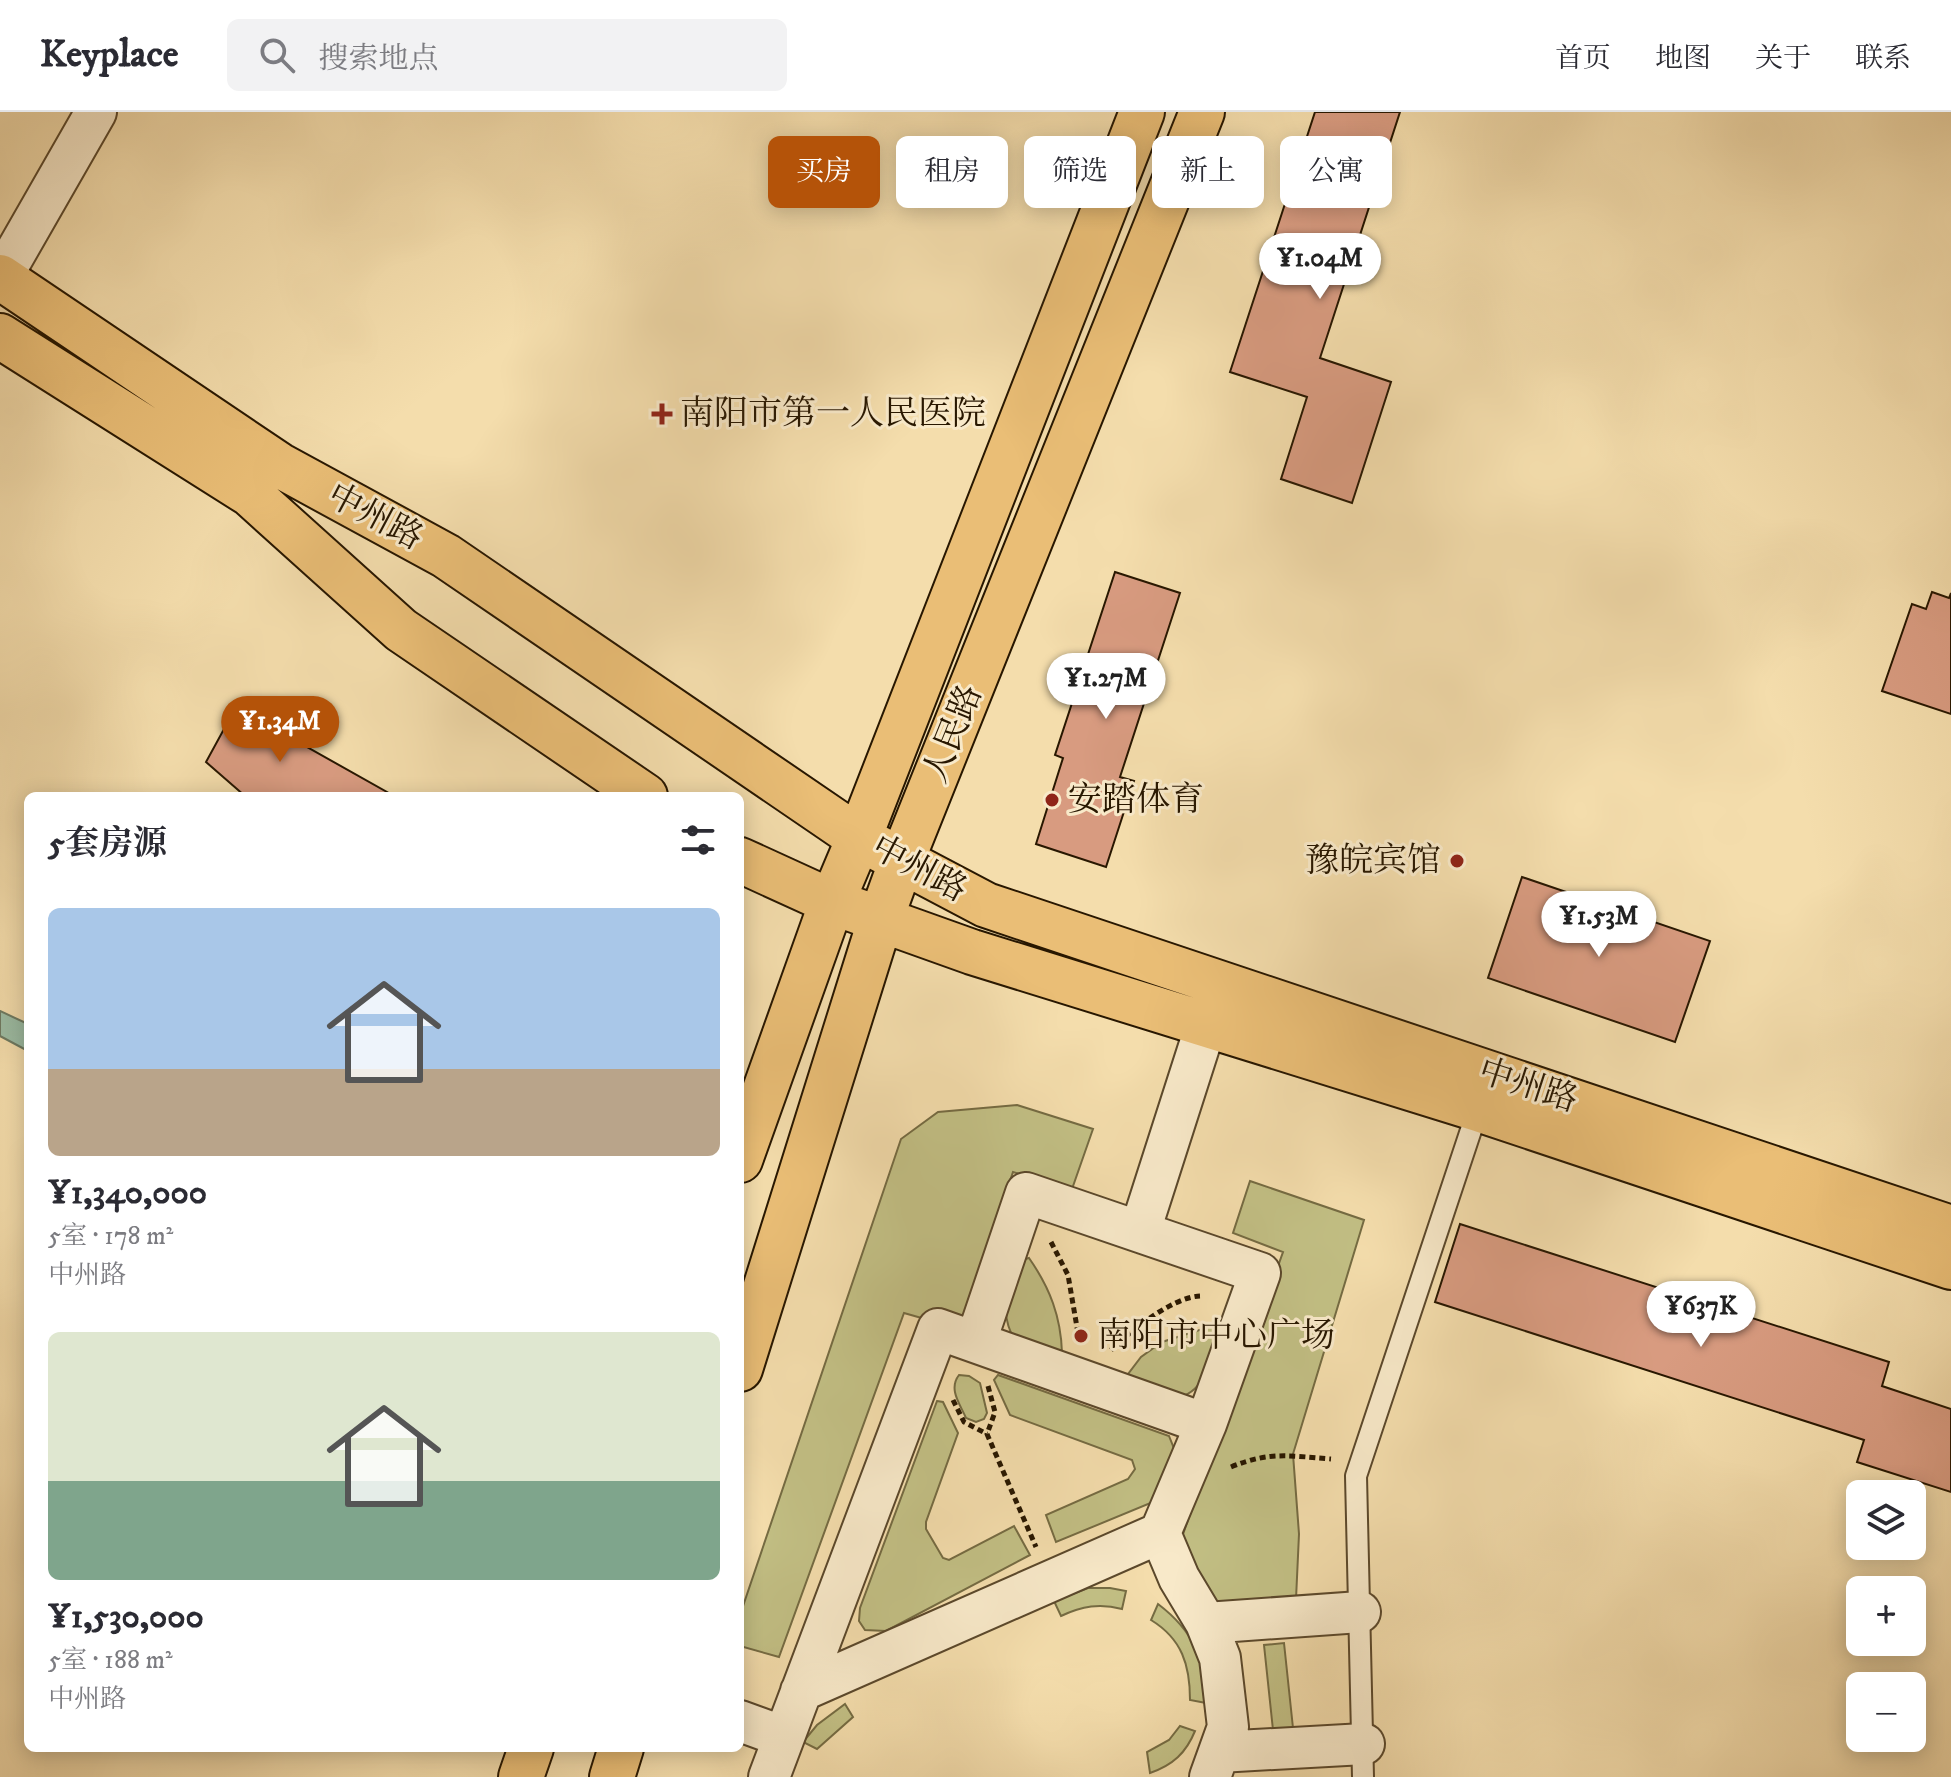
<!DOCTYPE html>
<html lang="zh">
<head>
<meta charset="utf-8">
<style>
  :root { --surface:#fff; --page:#f2f2f3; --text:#2b2b33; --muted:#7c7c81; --line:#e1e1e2; --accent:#b45309 }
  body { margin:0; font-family:"IM FELL DW Pica","Noto Serif SC",serif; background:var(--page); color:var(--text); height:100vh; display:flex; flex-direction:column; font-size:30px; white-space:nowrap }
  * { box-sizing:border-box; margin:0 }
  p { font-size:26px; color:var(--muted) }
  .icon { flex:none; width:44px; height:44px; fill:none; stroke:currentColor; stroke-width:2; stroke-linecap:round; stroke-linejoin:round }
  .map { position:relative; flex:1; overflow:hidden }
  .panel { position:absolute; left:24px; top:680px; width:720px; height:960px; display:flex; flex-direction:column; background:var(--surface); border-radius:12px; box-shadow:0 4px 20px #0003 }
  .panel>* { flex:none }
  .hud { position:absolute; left:768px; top:24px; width:760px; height:72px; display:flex; gap:16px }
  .controls { position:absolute; left:1846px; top:1368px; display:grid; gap:16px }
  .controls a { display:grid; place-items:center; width:80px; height:80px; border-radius:12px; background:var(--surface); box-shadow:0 4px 20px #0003; font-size:40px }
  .price { position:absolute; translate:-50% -68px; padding:0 18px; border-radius:28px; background:#fff; color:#222; font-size:26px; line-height:52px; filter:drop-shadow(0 2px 4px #0008) }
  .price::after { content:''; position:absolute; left:50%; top:48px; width:24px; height:18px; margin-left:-12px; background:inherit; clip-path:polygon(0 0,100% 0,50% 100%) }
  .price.on { background:var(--accent); color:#fff }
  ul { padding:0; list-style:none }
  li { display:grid; align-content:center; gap:16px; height:424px; padding:0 24px }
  li span { display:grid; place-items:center; height:248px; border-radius:12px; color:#555 }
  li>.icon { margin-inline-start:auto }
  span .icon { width:144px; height:144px; fill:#fffc; stroke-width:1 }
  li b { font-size:34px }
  h2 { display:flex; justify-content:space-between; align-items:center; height:96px; padding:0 24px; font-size:34px }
  .pill { padding:0 28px; border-radius:12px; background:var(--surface); box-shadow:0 4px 20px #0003; font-size:28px; line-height:72px }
  .pill.on { background:var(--accent); color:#fff }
  header { display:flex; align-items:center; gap:48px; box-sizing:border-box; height:112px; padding:0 40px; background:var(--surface); border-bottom:2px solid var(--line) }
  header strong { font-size:38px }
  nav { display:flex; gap:44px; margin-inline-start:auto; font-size:28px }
  .search { width:560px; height:72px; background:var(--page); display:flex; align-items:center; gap:20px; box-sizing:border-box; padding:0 28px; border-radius:12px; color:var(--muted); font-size:30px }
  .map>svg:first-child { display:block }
</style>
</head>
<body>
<header>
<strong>Keyplace</strong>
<div class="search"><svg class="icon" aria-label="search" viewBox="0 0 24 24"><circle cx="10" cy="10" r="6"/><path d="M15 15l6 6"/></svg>搜索地点</div>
<nav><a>首页</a><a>地图</a><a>关于</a><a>联系</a></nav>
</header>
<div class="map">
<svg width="1951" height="1665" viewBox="0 0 1951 1665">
  <rect width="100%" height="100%" fill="#f4ddac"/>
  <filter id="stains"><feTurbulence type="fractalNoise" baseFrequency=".0025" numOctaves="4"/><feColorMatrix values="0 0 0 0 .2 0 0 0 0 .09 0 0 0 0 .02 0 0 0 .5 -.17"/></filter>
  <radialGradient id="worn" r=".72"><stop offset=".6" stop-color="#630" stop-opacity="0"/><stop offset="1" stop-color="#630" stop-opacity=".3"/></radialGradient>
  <!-- green -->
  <path fill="#c2bf84" stroke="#756b42" stroke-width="2" d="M1017,993l76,24 -21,60 -59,-17 -53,157 -56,-16 -125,344 -39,-11v-31l161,-476 37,-27z
    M1250,1069l114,39 -71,234 6,80 -3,65 -82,4 -32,-66 101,-285 -50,-19z
    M1029,1146c21,30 32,59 33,95l-46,-10c-19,-33 -7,-48 2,-82z
    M1218,1212l4,3c-9,23 -15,67 -45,70 -13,1 -41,-11 -55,-15l19,-25 21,-15z
    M959,1263l10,1 11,7 7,30 -3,6 -8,3 -10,-4c-6,-14 -18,-29 -7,-43z
    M998,1263l171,61 6,15 -22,51 -97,40 -10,-27 82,-36 7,-10 -3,-9 -122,-45 -16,-35z
    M937,1289l6,1 15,31 -32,89v7l17,29 6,2 65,-34 16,29 -144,76 -21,-1 -6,-9 1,-13z
    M1088,1476h22l16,3 -4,18c-22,-6 -40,-3 -61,7l-7,-15z
    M1158,1492c37,28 46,55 48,99l-16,-3c0,-35 -8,-61 -39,-80z
    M1284,1531l9,85 -20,2 -9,-85z
    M845,1592l8,13 -36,32 -14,-7 14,-17z
    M1180,1614l15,5c-9,22 -22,34 -45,42l-3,-21 22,-12z"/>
  <!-- water -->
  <path fill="#9cbda5" stroke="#6e7b63" stroke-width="2" d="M0,899l28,13v27l-28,-15z"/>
  <!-- building -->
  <path fill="#d89b80" stroke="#281700" stroke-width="2" d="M1315,0h85l-80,246 71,24 -39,121 -71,-24 26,-82 -77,-25z
    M1115,460l65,21 -60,184 14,4 -28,86 -70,-23 27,-86 -8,-3z
    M1932,480l17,6 2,-5v121l-69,-23 30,-87 14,5z
    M236,595l158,89h-149l-39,-34z
    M1522,765l188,64 -35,101 -187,-64z
    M1460,1112l429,138 -7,24 69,23v83l-94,-30 7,-22 -429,-138z"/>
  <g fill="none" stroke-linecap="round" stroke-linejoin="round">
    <defs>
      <path id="lane" d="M1363,1665l-7,-301 122,-367"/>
      <path id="street" d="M1,166l95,-166
        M1140,1119l66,-206
        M976,1229l50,-148 234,80 -54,151 -46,109 19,45 27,45 14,35 8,69 -18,50
        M1206,1511l154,-11
        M801,1579l359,-158
        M740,1609l44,16
        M1219,1640l145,-8
        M769,1665l169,-448 268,95"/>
      <path id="primary" d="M0,165l279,188 167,91 413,282 127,67 965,323
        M0,224l250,158 151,136 244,166
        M740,748l92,42 140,50 506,157 473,158
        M740,1048l92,-258 27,-64 283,-726
        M740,1257l141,-451 21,-58 300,-748
        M521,1665l10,-29
        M612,1665l9,-29"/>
    </defs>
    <!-- lane casing -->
    <use href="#lane" stroke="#5b482b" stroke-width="24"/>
    <!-- street casing -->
    <use href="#street" stroke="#5b482b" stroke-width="44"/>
    <!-- primary casing -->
    <use href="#primary" stroke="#281700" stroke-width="48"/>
    <!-- path -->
    <path stroke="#281700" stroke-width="5" stroke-dasharray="6 4" stroke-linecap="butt" d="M1051,1130l17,33 11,64
      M1111,1238c19,-19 62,-53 89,-54
      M988,1274l7,26 -8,22 49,113
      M953,1288l11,22 23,12
      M1231,1355c39,-16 59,-11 100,-8"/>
    <!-- lane -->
    <use href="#lane" stroke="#f8e9c9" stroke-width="20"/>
    <!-- street -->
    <use href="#street" stroke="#f8e9c9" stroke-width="40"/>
    <!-- primary -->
    <use href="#primary" stroke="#eabe76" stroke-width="44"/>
  </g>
  <!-- markers -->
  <g fill="#8f2418" stroke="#f8e9c9" stroke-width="3">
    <path d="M658 290h8v8h8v8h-8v8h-8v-8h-8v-8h8z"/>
    <circle cx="1052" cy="688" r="8"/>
    <circle cx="1457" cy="749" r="8"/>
    <circle cx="1081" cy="1224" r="8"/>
  </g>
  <g text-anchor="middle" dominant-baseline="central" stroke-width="6" stroke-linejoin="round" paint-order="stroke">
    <!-- poi labels -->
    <g font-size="34" fill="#281700" stroke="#f8e9c9" text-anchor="start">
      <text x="680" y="302">南阳市第一人民医院</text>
      <text x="1068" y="688">安踏体育</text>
      <text x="1441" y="749" text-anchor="end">豫皖宾馆</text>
      <text x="1097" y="1224">南阳市中心广场</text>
    </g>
    <!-- street labels -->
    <g font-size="34" fill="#281700" stroke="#f8e9c9">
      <text transform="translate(375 405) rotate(28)">中州路</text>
      <text transform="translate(953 622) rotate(-68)">人民路</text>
      <text transform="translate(919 757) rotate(28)">中州路</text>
      <text transform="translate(1528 974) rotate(18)">中州路</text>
    </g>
  </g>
  <rect width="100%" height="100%" filter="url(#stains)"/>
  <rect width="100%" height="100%" fill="url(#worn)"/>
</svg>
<div class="controls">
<a><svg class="icon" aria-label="layers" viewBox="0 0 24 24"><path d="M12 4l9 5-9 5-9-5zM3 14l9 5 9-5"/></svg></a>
<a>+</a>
<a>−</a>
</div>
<b class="price" style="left:1320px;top:189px">¥1.04M</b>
<b class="price" style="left:1106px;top:609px">¥1.27M</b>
<b class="price on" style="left:280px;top:652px">¥1.34M</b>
<b class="price" style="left:1599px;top:847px">¥1.53M</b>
<b class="price" style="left:1701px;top:1237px">¥637K</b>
<div class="hud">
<a class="pill on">买房</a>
<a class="pill">租房</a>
<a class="pill">筛选</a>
<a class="pill">新上</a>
<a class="pill">公寓</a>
</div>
<section class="panel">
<h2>5套房源<svg class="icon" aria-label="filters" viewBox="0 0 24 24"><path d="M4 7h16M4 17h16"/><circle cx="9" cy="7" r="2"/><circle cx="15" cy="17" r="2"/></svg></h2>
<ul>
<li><span style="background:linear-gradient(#a9c7e8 65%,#b9a48a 0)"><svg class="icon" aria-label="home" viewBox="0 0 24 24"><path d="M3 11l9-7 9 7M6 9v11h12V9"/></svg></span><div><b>¥1,340,000</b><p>5室 · 178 m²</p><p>中州路</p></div></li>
<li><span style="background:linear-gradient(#dfe7d0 60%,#7fa58c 0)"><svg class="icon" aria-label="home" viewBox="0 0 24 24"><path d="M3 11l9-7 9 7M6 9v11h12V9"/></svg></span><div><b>¥1,530,000</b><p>5室 · 188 m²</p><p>中州路</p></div></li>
</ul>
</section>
</div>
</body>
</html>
